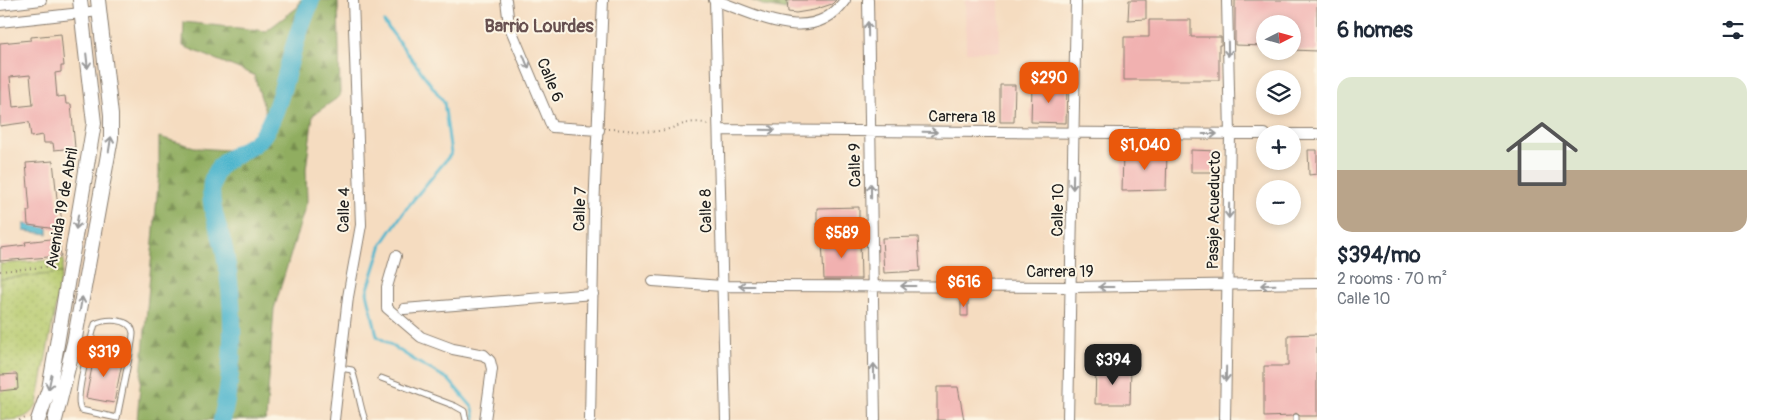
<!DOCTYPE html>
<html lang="en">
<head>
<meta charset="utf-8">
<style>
  :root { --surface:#fff; --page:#f6f6f7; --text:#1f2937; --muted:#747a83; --line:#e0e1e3; --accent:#ea580c }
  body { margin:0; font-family:Pangolin,sans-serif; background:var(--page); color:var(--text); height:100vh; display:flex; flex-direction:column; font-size:19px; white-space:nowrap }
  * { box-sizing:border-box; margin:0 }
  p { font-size:16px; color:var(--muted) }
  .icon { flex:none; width:28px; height:28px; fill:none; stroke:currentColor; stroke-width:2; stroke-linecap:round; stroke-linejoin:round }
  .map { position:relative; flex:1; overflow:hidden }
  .sheet { display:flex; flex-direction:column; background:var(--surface); width:450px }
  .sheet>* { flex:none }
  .needle { width:32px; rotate:84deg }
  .controls { position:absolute; left:1256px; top:15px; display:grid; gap:10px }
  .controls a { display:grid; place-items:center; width:45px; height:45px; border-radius:50%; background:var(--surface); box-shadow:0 2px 8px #0003; font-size:25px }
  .price { position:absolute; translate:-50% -42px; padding:0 11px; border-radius:10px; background:var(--accent); color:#fff; font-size:16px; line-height:32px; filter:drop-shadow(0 1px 2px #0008) }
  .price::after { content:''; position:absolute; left:50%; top:30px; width:15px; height:11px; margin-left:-8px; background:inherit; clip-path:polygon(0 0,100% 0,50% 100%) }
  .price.active { background:#222; color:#fff }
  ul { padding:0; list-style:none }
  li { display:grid; align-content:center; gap:10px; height:265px; padding:0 20px }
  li+li { border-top:1px solid var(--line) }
  li span { display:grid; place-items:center; height:155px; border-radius:15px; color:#555 }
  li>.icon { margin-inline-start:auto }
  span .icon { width:90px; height:90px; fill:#fffc; stroke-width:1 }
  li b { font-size:21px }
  h2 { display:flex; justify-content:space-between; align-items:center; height:60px; padding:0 20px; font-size:21px }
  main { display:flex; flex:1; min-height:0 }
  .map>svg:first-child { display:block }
</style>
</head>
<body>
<main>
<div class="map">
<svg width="1317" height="420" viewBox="0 0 1317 420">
  <defs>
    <pattern id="forest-firs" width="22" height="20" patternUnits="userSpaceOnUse" patternTransform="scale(1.25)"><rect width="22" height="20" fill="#90ad60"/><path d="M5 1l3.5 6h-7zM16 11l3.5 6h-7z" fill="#758c4e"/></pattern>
    <pattern id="park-dots" width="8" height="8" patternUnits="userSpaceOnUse" patternTransform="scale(1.25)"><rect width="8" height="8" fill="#b5c96c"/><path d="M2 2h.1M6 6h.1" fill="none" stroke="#9bac5d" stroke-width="1.8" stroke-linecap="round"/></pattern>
  </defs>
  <rect width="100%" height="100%" fill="#fcf5e5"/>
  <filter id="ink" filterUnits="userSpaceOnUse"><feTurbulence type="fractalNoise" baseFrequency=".02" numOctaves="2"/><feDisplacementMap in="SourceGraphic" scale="10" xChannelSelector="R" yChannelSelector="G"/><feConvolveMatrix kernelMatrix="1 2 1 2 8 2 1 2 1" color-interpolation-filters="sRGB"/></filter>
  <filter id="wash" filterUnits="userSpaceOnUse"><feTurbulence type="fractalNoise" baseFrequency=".0096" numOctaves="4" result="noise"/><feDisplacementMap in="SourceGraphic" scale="20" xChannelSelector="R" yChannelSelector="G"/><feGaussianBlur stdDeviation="1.12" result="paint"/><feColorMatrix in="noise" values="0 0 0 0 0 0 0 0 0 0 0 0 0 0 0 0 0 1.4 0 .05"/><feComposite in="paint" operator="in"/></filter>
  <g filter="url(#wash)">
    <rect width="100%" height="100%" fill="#f5dcc0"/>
    <!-- built -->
    <path fill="#f6d2c3" d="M965,0h34l1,52h-34z"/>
    <!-- green -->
    <path fill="#b5c96c" stroke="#687244" d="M64,259l-2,14 -62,6v-15z"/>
    <!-- forest -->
    <path fill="url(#forest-firs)" stroke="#56643e" d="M300,0h38l2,96 -27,19 -7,54 1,32 -33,108 -8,111h-129l22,-246v-37l39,11 29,2 25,-11 14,-25 -12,-39 -71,-29 1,-24 82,9 32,-24z
      M751,0h35v10l-21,-4z"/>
    <!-- park -->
    <path fill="url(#park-dots)" stroke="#687244" d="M62,273l-25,131c-9,16 -19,16 -37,16v-141z"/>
    <!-- water -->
    <path fill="#4fb6cd" stroke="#366974" d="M24,224l24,3v7l-24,-3z"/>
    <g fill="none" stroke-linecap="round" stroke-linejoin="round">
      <!-- stream -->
      <path stroke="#4fb6cd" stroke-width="3" d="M384,22l60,80 7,52 -46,56 -23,34 -15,48 10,44 42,27 29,16 25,29 2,12"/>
      <!-- river -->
      <path stroke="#4fb6cd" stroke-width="18" d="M222,420c13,-53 13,-113 3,-166 -4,-24 -17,-46 -13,-71 5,-30 39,-28 53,-51 14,-24 19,-51 27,-78 5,-19 12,-36 19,-54"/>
    </g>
    <g id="blocks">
      <!-- building -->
      <path fill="#f1b1b0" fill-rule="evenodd" d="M787,0h49l-4,4 -18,6 -18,3 -8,-1z
        M1129,0h17v19l-18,1z
        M1235,0h82v51l-25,-1 1,-26h-28v22l-30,-1z
        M1149,20h42v17h30v8h-2v35h-95v-43h25z
        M61,34l3,32h-3v6l-6,1 2,24 8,-1 1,8h5l4,44 -21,2 -1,-7h-9l-1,-8 -12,2 -2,-15 -29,4v-83l31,-3v-3zM30,75l3,30 -20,2 -3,-30z
        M1000,85h15l-1,37h-14z
        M1032,86l35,1 -1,36 -35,-1z
        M1191,150l27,1 -1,21h-26z
        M1308,150h9v24l-8,1z
        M1147,152h20l-1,38 -44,1 1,-38z
        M53,161l5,47h2l3,22 -35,-5 -1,-14h3l-4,-48z
        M859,207v17l-42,1v-17z
        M918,237l2,34 -36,2 -2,-35z
        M59,238l2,18 -61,5v-13l26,-3 -1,-3z
        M860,239l1,40h-37l-2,-39z
        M961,301h7v15h-7z
        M1317,334v82h-17l-4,-3 -4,3 -28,1v-51h24v-31z
        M95,352l28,6 -9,45 -28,-5z
        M1096,367h35l-1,37h-35z
        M17,374l1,15 -18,2v-16z
        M937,387h21l6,33h-27z"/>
    </g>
  </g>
  <g filter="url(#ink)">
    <use href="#blocks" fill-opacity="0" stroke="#887c6e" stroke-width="1"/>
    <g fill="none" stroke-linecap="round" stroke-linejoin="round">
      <defs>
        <path id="lane" d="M76,343c18,4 36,7 54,10 1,-6 3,-14 3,-20 -2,-16 -28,-14 -38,-9 -4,16 -22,74 -14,86l36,8 13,-65
          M340,368l12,2c6,17 7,34 13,50
          M381,378l74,28 9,5 2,9
          M1296,417v3"/>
        <path id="street" d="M506,0l3,25 43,102 47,3
          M714,0c41,13 98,48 131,0
          M715,0l11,420
          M868,0l7,420
          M0,5l41,-5
          M0,22l99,-11
          M719,130l546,4
          M1292,134h25
          M396,256l-9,31v21l34,29 32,12 31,6 6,6 2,8 -7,51
          M653,281l69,5 350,1 245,-4
          M404,309l189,-15
          M334,420l14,-123 13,-72 -8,-225
          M590,420l4,-210 9,-210
          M1068,420l8,-420
          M1225,420l5,-285 -3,-135"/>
        <path id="secondary" d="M38,420l11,-31 8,-45 37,-221 -14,-123
          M55,420l19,-77 37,-205v-23l-13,-115"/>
      </defs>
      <!-- lane casing -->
      <use href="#lane" stroke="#887c6e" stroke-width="7"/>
      <!-- street casing -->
      <use href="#street" stroke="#887c6e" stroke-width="12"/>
      <!-- secondary casing -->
      <use href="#secondary" stroke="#887c6e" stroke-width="16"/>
      <!-- path -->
      <path stroke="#887c6e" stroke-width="2" stroke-dasharray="1 4" stroke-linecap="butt" d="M608,129c17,0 33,4 51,2 18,-2 28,-13 49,-7
        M0,271l57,-5
        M19,420l7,-2"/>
      <!-- lane -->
      <use href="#lane" stroke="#fff" stroke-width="5"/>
      <!-- street -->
      <use href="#street" stroke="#fff" stroke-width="10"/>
      <!-- secondary -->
      <use href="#secondary" stroke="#fff" stroke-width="14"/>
    </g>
    <!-- one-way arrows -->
    <defs><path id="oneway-shaft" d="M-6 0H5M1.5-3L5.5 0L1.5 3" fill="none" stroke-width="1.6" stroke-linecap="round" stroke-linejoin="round" transform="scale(1.25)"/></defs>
    <g stroke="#999">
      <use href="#oneway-shaft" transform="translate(868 29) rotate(-91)"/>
      <use href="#oneway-shaft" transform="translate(1228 49) rotate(89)"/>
      <use href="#oneway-shaft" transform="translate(87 61) rotate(84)"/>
      <use href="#oneway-shaft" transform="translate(526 62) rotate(68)"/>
      <use href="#oneway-shaft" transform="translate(768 130) rotate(1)"/>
      <use href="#oneway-shaft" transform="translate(930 132) rotate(1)"/>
      <use href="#oneway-shaft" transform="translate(1210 134)"/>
      <use href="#oneway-shaft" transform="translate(110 144) rotate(-81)"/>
      <use href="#oneway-shaft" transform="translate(1073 182) rotate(91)"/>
      <use href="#oneway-shaft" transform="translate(871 191) rotate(-91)"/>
      <use href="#oneway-shaft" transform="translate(1229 211) rotate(91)"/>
      <use href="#oneway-shaft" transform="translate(77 222) rotate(99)"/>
      <use href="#oneway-shaft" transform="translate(1268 285) rotate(178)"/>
      <use href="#oneway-shaft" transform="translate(746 286) rotate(-180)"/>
      <use href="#oneway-shaft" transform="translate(908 286) rotate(-180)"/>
      <use href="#oneway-shaft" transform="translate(1106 287) rotate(180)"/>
      <use href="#oneway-shaft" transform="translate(81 304) rotate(-80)"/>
      <use href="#oneway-shaft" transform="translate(874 371) rotate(-91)"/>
      <use href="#oneway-shaft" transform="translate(1226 374) rotate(91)"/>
      <use href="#oneway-shaft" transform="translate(50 382) rotate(102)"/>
    </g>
  </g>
  <g text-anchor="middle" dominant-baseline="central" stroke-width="4" stroke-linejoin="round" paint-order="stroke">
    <!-- street labels -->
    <g font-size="16" fill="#1c1c1c" stroke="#fcf5e5">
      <text transform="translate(550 80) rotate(68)">Calle 6</text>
      <text transform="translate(962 117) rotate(1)">Carrera 18</text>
      <text transform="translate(855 165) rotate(-91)">Calle 9</text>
      <text transform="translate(62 208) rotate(-80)">Avenida 19 de Abril</text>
      <text transform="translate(580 209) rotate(-88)">Calle 7</text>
      <text transform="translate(344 210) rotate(-89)">Calle 4</text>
      <text transform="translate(1058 210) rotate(-89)">Calle 10</text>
      <text transform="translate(1214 210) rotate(-89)">Pasaje Acueducto</text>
      <text transform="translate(706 211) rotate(-91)">Calle 8</text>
      <text x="1060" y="272">Carrera 19</text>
    </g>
    <!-- neighbourhood labels -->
    <g font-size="18" font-weight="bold" fill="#675050" stroke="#fcf5e5">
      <text x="539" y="26">Barrio Lourdes</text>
    </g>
  </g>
</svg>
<div class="controls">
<a><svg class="needle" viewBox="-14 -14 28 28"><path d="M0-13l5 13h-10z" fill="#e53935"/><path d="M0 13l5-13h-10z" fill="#747a83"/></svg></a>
<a><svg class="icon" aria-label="layers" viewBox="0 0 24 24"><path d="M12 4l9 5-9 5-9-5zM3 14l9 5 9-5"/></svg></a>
<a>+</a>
<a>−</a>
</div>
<b class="price" style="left:1049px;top:104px">$290</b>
<b class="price" style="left:1145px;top:171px">$1,040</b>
<b class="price" style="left:842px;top:259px">$589</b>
<b class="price" style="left:964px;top:308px">$616</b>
<b class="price" style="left:104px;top:378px">$319</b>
<b class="price active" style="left:1113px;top:386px">$394</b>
</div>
<section class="sheet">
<h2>6 homes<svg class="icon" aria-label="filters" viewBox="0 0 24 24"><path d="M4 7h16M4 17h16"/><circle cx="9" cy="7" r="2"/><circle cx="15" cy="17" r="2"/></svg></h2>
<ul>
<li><span style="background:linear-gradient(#dfe7d0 60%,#b9a48a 0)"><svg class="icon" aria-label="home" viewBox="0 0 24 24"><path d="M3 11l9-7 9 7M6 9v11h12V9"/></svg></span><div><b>$394/mo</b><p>2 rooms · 70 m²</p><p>Calle 10</p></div></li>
</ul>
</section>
</main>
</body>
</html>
